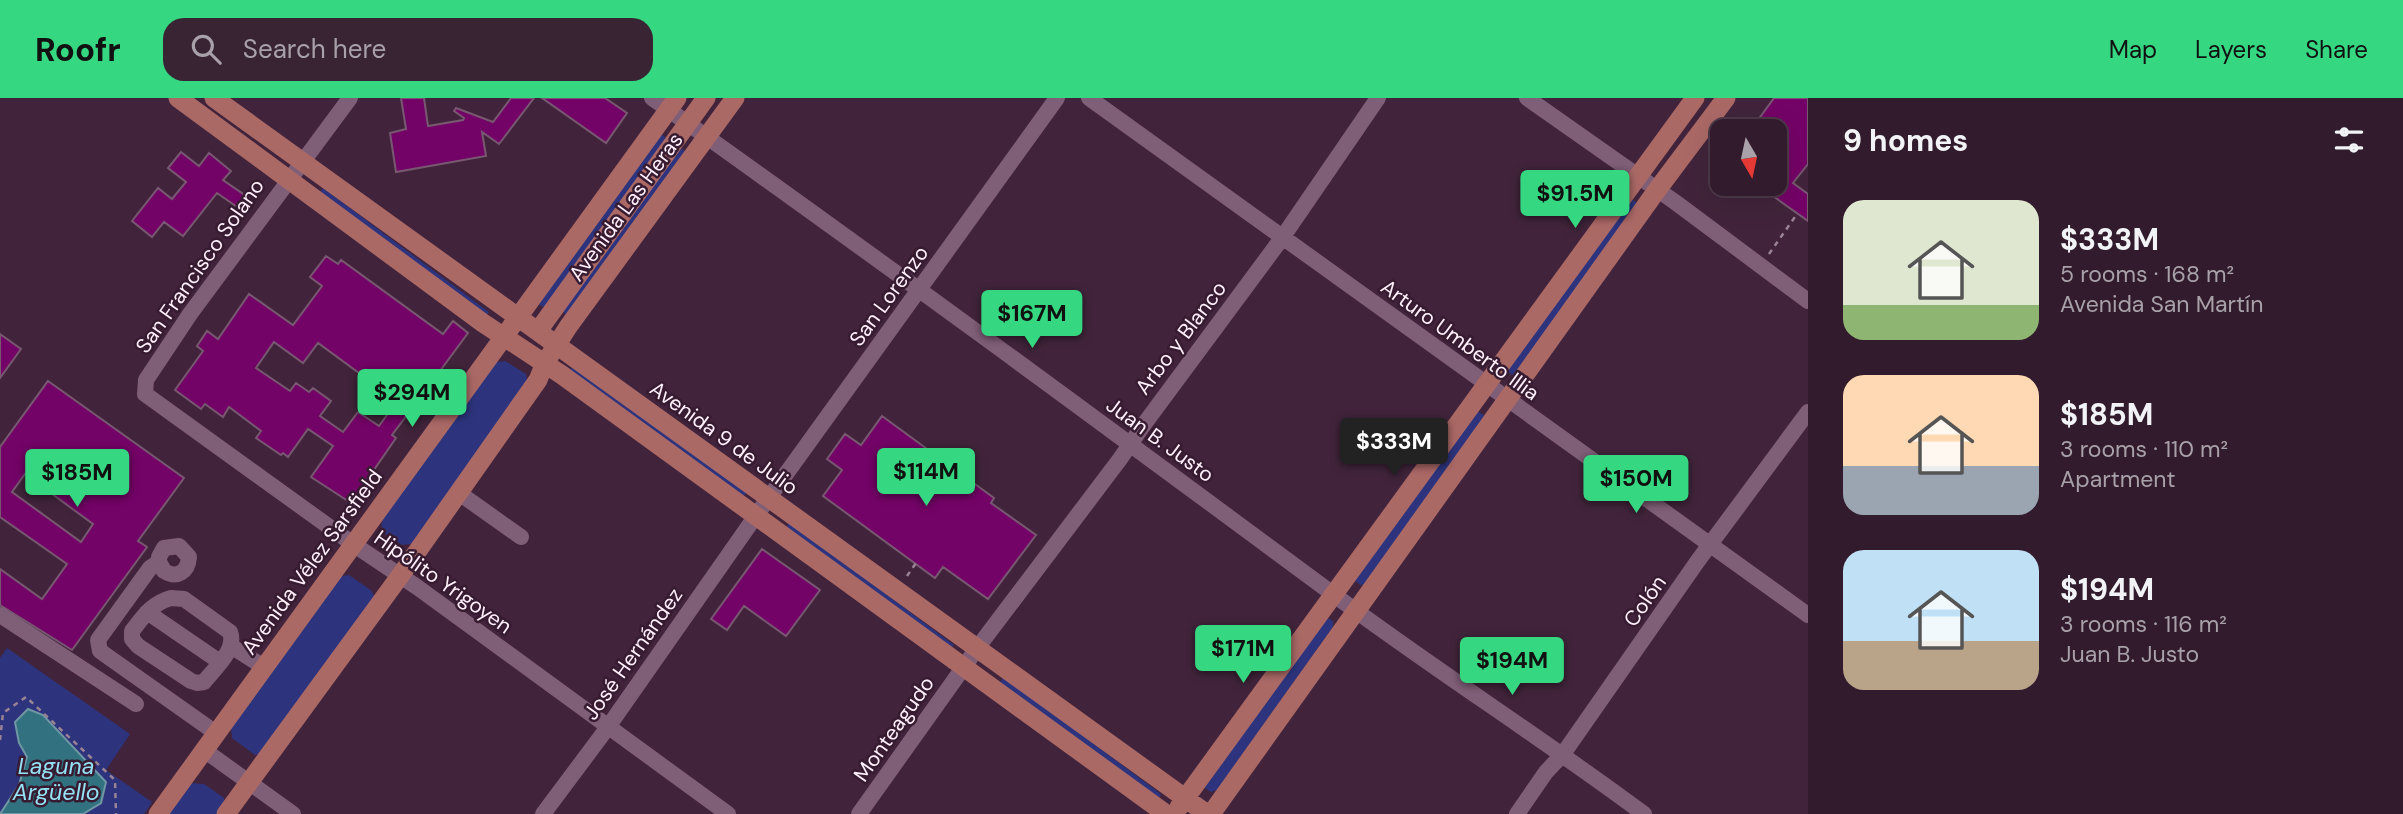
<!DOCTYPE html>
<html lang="en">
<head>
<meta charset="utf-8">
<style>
  :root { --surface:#311b2c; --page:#392434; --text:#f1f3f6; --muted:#a8a1a9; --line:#4c3948; --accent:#35d881 }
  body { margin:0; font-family:"DM Sans",sans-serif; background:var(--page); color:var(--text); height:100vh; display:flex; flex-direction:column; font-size:26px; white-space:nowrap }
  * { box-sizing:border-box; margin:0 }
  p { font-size:23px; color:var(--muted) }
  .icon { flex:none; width:38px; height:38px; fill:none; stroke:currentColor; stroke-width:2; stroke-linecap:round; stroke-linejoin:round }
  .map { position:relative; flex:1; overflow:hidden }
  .details { display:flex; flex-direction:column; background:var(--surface); width:595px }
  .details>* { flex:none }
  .needle { width:46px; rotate:171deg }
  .buttons { position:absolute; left:1710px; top:21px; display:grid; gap:14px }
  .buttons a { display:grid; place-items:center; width:77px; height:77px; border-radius:14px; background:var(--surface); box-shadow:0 7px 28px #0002,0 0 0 2px var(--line); font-size:35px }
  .price { position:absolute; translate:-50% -60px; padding:0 16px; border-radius:7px; background:var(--accent); color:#111; font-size:23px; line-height:46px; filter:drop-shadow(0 2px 4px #0008) }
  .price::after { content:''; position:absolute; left:50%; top:42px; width:21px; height:16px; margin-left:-10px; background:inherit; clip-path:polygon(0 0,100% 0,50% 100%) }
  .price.on { background:#222; color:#fff }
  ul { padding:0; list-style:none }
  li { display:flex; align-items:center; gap:21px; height:175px; padding:0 35px }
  li span { display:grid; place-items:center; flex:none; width:196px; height:140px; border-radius:21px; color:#555 }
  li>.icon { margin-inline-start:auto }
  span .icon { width:84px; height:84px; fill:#fffc; stroke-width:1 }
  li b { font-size:30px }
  h2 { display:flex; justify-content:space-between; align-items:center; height:84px; padding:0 35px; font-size:30px }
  header { display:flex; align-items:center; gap:42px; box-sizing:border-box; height:98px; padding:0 35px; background:var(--accent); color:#111 }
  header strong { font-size:33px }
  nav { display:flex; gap:38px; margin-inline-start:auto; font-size:24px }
  .search { width:490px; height:63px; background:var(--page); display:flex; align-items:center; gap:18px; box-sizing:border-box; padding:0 24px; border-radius:21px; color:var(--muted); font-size:26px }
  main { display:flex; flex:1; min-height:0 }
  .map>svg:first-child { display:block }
</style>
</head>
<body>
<header>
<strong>Roofr</strong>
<div class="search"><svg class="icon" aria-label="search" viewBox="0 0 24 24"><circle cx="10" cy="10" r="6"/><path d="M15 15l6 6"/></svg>Search here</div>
<nav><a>Map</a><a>Layers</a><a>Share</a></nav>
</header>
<main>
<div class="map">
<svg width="1808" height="716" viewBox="0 0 1808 716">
  <rect width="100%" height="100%" fill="#41243b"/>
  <!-- green -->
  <path fill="#2d347d" d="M661,36l4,3v4l-118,165 -4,1 -5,-3z
    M682,51l4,2 -118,167 -5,-7 116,-161z
    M323,90l166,124 -3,4 -166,-124z
    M1630,100l6,4v6l-123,168 -6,-5z
    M505,263l21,13 2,13 -111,156 -15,2 -21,-14 2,-16 108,-152z
    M572,269l176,124 -6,7 -173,-127z
    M1477,313l7,4 -2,7 -116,162 -5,1 -6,-4z
    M789,424l165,123 -5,5 -163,-121z
    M349,477l23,16 3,8 -109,154 -11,2 -23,-17 -1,-11 107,-150z
    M1327,520l6,3v6l-116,163 -6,2 -6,-4 1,-6z
    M7,550l123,86 -24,36 46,32 -8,12h-144v-156z
    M1004,579l157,117 -2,5 -159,-117z
    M190,685l14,1 20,14v10l-4,6h-52z"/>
  <!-- water -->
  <path fill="#32717f" stroke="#7097a4" stroke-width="2" d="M28,611l15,6 63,67 -5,21 -18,11h-83l19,-29 8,-28 -8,-14 -4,-21z"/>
  <!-- building -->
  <path fill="#740367" stroke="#785871" stroke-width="2" fill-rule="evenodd" d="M401,0h23l4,28 35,-6 1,-2 -10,-7 2,-3 37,14 18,-24h23l-35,46 -17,-12 4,24 -90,16 -6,-39 16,-4z
    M542,0h63l22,15 -21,30z
    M1774,0h34v66l-15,19 15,11v27l-52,-37h18v-53h-24z
    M181,54l18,14 10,-13 22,18 -8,9 26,18 -9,11 -23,-16 -34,43 -19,-14 -12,15 -20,-16 26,-33 14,11 14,-17 -18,-14z
    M326,158l12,8 3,-4 102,74 10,-13 15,12 -28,38 8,6 -9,12 -8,-6 -39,52 4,3 -45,65 -40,-26 22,-31 -25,-17 -20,28 -5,-4 -2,2 -25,-17 5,-7 -32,-24 -6,10 -18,-13 -4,5 -26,-19 28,-39 -6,-5 10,-15 11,8 31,-45 44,31 29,-39 -12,-9zM274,244l29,21 15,-20 79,58 -18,25 -21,-14 -15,20 -23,-16 11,-15 -18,-13 -4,4 -13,-9 -6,8 -34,-23z
    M0,236l21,15 -21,29z
    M48,283l136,97 -46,63 9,6 -75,103 -72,-45v-36l42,30 25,-35 -67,-47v-70zM25,376l68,50 -12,18 -69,-50z
    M882,318l112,82 -3,5 45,32 -48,64 -45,-32 -8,11 -112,-82 19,-26 -15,-11 18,-25 16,11z
    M762,451l58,41 -34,46 -42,-30 -17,24 -16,-11z"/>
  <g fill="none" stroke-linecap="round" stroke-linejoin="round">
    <!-- path -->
    <path stroke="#9a8395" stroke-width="2.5" stroke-dasharray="5 5" stroke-linecap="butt" d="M1769,156l28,-40
      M907,478l9,-13
      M0,642l3,-27 23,-16 89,83 1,34"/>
    <!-- minor -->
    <path stroke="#7f5e77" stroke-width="16" d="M350,0l-160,216 -44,66 -1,14 208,150 64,43 311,227
      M652,0c229,162 455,329 681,496 102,76 209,144 311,220
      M1089,0l719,517
      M1527,0l148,104 133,99
      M459,395l62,44
      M159,464l5,9c13,8 24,1 25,-14l-10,-11 -15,2 -5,9v5l-9,6 -52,72 2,11 116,82
      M171,500l13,1 46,33c7,18 -16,37 -26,50l-7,1 -6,-2 -53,-35 -6,-7v-8c11,-14 20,-28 39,-33z
      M147,514l73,50
      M0,517l136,89
      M231,548l33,21
      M204,652l89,64
      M543,716l65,-87 147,-210 302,-419
      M859,716l119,-167 142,-188 22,-32 140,-189 96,-140
      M1517,716l29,-42 17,-18 134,-192 111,-150"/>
    <!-- major -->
    <path stroke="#ab6966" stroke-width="19" d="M178,0l305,225 79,52 604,439
      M214,0l993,716
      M538,233l168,-233
      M1179,709l516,-709
      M158,716l519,-716
      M226,716l174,-238 138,-196 7,-17 23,-36 167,-229
      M1211,716l446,-624 69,-92"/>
  </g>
  <g text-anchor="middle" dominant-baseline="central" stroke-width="5" stroke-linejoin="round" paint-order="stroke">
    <!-- street labels -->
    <g font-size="21" fill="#ffeffb" stroke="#361b31">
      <text transform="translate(626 109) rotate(-54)">Avenida Las Heras</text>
      <text transform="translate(200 168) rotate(-55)">San Francisco Solano</text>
      <text transform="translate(889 198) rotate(-54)">San Lorenzo</text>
      <text transform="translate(1181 240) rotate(-53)">Arbo y Blanco</text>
      <text transform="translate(1460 242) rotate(36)">Arturo Umberto Illia</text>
      <text transform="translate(724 340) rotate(36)">Avenida 9 de Julio</text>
      <text transform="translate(1160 342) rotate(36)">Juan B. Justo</text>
      <text transform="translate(312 464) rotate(-54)">Avenida Vélez Sarsfield</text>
      <text transform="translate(443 484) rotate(35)">Hipólito Yrigoyen</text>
      <text transform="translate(1645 503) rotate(-55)">Colón</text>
      <text transform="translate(633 556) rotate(-55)">José Hernández</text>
      <text transform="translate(894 631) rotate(-55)">Monteagudo</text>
    </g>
    <!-- water labels -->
    <g font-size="23" font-style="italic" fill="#95e2f4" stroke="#361b31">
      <text x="56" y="668">Laguna<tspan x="56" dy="26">Argüello</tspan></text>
    </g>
  </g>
</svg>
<div class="buttons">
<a><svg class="needle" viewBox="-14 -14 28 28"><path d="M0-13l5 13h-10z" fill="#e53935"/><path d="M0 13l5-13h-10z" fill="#a8a1a9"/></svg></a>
</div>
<b class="price" style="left:1575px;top:132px">$91.5M</b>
<b class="price" style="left:1032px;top:252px">$167M</b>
<b class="price" style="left:412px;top:331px">$294M</b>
<b class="price on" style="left:1394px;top:380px">$333M</b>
<b class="price" style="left:926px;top:410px">$114M</b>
<b class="price" style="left:77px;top:411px">$185M</b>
<b class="price" style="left:1636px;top:417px">$150M</b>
<b class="price" style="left:1243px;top:587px">$171M</b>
<b class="price" style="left:1512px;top:599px">$194M</b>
</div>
<section class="details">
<h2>9 homes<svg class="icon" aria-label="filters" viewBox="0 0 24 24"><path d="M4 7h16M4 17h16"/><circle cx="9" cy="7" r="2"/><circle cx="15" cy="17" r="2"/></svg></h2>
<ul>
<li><span style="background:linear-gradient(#dfe7d0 75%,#8fb573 0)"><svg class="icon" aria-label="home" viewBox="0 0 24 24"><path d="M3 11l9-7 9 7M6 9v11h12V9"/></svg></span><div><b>$333M</b><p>5 rooms · 168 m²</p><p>Avenida San Martín</p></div></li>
<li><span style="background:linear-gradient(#ffd9b3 65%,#9aa5b1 0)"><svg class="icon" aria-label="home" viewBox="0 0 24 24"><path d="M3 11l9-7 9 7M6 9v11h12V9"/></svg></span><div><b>$185M</b><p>3 rooms · 110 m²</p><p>Apartment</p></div></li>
<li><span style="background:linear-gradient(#bfe0f5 65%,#b9a48a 0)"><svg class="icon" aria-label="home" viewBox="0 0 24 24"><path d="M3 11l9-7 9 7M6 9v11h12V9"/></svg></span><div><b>$194M</b><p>3 rooms · 116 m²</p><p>Juan B. Justo</p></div></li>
</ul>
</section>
</main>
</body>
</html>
